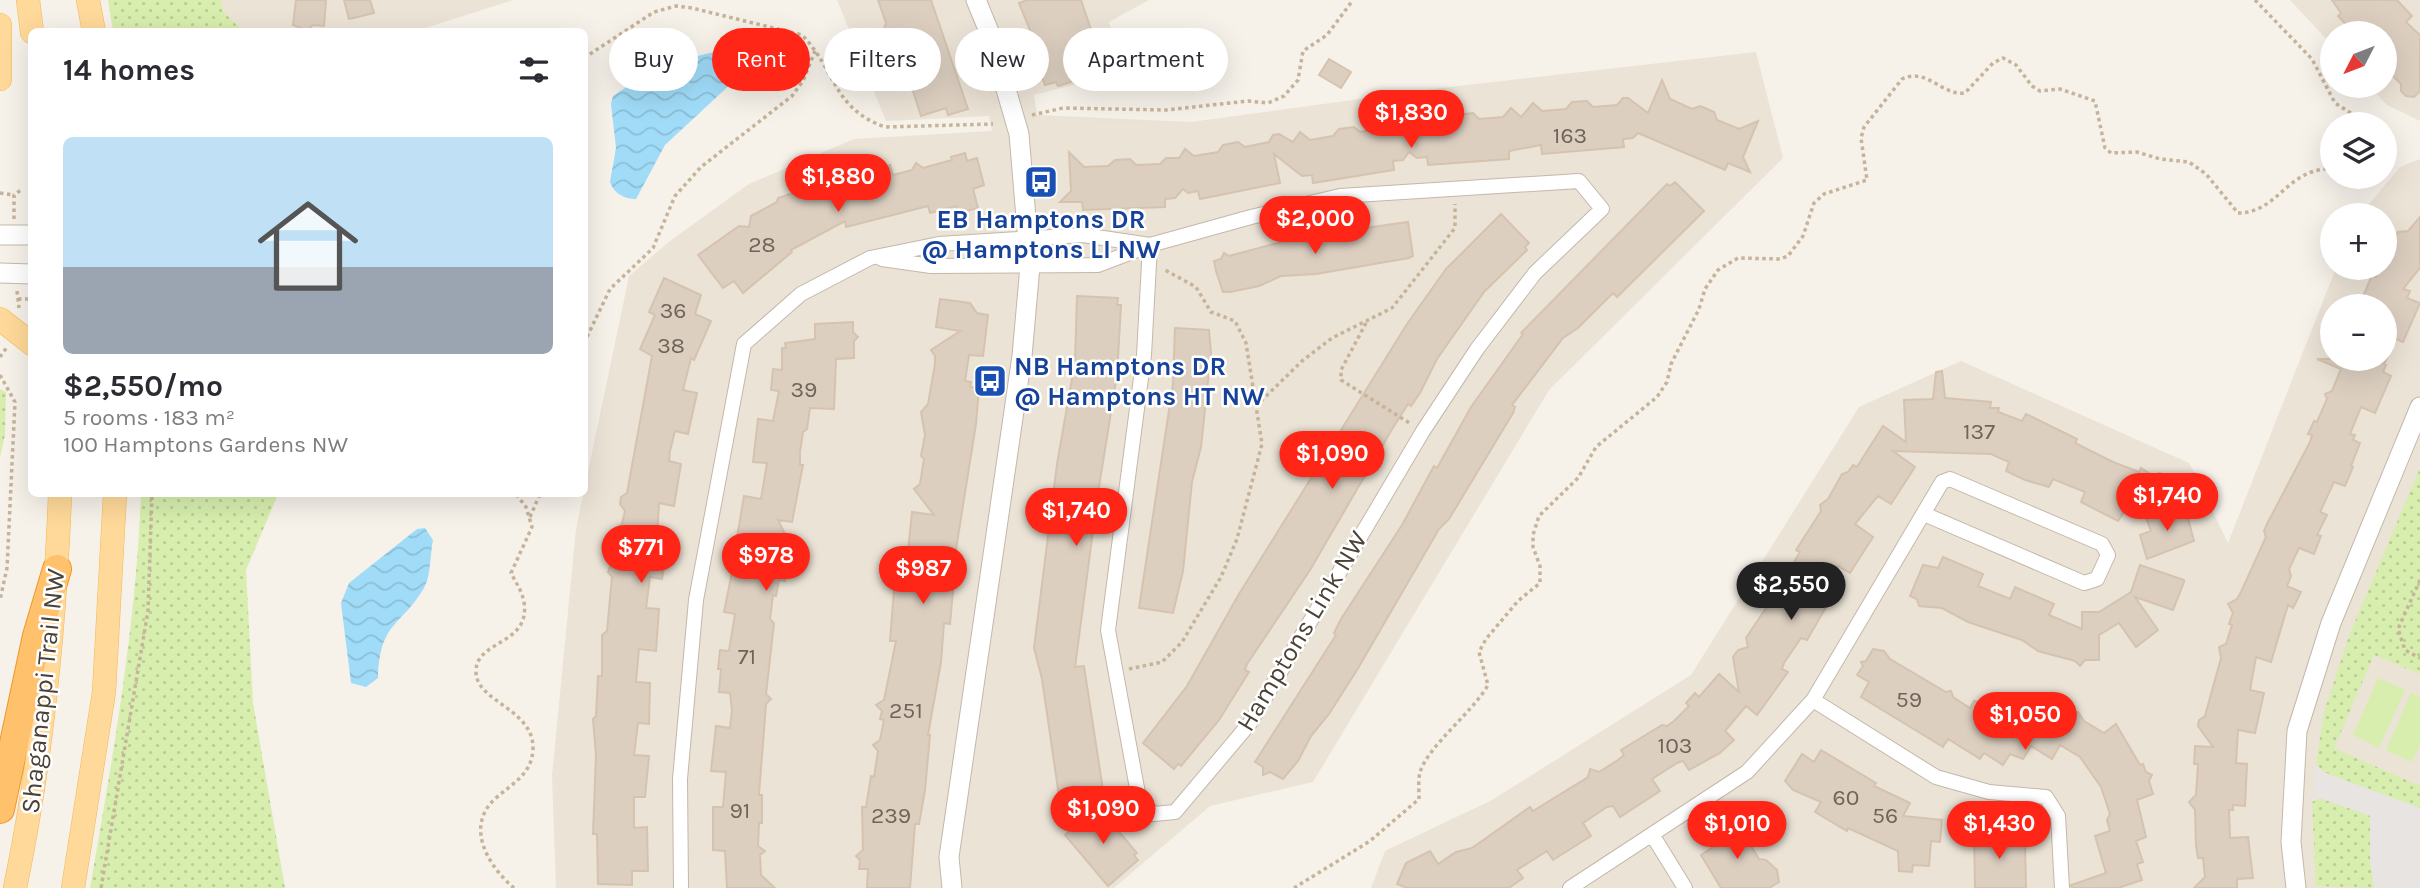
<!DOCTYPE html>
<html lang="en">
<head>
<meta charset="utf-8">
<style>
  :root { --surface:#fff; --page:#f2f2f3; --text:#2b2b33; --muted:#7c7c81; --accent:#ff2617 }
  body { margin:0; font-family:Karla,sans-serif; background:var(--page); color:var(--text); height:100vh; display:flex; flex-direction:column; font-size:26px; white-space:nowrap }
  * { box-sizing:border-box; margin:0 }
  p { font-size:23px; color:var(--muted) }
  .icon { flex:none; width:38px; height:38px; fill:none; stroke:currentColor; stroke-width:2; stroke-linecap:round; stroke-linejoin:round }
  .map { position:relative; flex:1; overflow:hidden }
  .drawer { position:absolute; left:28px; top:28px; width:560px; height:469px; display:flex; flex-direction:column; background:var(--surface); border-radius:10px; box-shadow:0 7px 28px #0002 }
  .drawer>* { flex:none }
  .top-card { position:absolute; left:609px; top:28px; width:665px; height:63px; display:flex; gap:14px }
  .needle { width:46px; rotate:228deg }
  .buttons { position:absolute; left:2320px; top:21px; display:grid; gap:14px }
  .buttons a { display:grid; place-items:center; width:77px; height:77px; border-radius:50%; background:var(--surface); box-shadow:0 7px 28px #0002; font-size:35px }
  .price { position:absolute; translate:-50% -60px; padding:0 16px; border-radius:24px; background:var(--accent); color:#fff; font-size:23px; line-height:46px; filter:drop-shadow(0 2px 4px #0008) }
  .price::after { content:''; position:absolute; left:50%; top:42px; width:21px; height:16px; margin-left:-10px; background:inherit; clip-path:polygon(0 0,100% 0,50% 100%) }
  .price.on { background:#222; color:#fff }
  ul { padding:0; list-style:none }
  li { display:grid; align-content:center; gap:14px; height:371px; padding:0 35px }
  li span { display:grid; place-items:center; height:217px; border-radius:10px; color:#555 }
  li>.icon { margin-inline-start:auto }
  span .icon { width:126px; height:126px; fill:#fffc; stroke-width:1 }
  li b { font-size:30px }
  h2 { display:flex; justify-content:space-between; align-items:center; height:84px; padding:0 35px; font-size:30px }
  .tag { padding:0 24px; border-radius:32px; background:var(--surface); box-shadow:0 7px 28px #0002; font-size:24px; line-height:63px }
  .tag.on { background:var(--accent); color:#fff }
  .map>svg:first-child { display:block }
</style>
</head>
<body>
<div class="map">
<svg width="2420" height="888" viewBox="0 0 2420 888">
  <defs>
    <pattern id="grass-dots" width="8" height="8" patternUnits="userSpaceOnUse" patternTransform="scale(1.75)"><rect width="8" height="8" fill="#d7eeae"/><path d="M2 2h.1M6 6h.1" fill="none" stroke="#bacd96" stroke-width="1.8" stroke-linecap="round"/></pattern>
    <pattern id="water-waves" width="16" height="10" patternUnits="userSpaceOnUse" patternTransform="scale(1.75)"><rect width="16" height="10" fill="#a0dcf8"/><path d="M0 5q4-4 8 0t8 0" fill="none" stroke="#8bbed5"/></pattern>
  </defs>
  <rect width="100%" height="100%" fill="#f6f1e9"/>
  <!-- residential -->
  <path fill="#ebe3d6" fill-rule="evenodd" d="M221,0h292l-100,32 -170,-1 -19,-19z
    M837,0h312l-40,22 15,50 -90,23 3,20 154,7 250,-34 315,-36 27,106 -234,232 -236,392 -103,24 -96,82h-558l-4,-112 24,-247 53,-253 41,-35 79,-57 105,-45 138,-8 -3,-15 -103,5z
    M2290,0h130v121l-33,-16 -18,-19h16v-53h-52v13z
    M2420,159v729h-1049l14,-37 107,-51 199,-125 168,-268 102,-46 228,102 39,80 108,-275h49v-53h-25l40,-48zM2333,306h52v53h-52z"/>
  <!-- grass -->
  <path fill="url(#grass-dots)" d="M108,0h113l3,12 19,19h-130z
    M0,389l6,3 -1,43 -5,22z
    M2420,468v206l-46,-19 -40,93 86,38v22l-96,-36 -8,-8 8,-52 25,-76z
    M141,494h137l-32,76 7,133 32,185h-195c23,-131 46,-262 51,-394z
    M2319,798l51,17v44l4,29 -58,-2 -4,-84z"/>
  <!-- garden -->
  <path fill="#d7eeae" d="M2378,678l27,12 -26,58 -26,-13z
    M2411,693l9,3v49l-8,17 -26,-12z"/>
  <!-- parking -->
  <path fill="#e7e4e1" d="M2316,764l8,9 96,35v80h-46l-4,-29v-43l-50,-18 -8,4z"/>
  <!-- water -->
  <path fill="url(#water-waves)" d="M720,51l9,3 11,11 -5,15 -70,65 -29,54c-11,0 -22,-5 -26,-17l6,-34 -5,-44 2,-8c31,-22 72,-39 107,-45z
    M425,528l8,12c-3,14 -2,36 -9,48 -24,40 -44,33 -46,90l-12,9 -15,-4 -10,-80 8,-20 68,-54z"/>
  <!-- building -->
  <path fill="#dccfc0" stroke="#d5c3af" stroke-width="2" d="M296,0h30l-2,26 -11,-1 -6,5 -14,-5z
    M344,0h26l4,13 -25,6z
    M878,0h53l37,109 -20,6 -2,-7 -25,8 -24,-75 -10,-4 -3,-8 2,-6z
    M1027,0h54l24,71 -47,15 -2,-4 -11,3 -16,-43 5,-2 -15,-37z
    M2332,0h65l15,16 -6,6 14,13v56l-6,6 -8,-1 -5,-5v-7l-16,-16v-35h-31l-16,-17 3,-3z
    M1329,59l22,13 -10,16 -22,-13z
    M1662,80l8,19 22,10 8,-3 5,2 9,4 3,8 22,9 19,-8 -15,36 7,15 -22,-9 -3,7 -87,-37 -5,5 -10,1 1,8 -82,7 -1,-9 -32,6v8l-81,6 -1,-8 -10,1 -8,-6 -6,8 -10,1 1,9 -81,13 -1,-8 -10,1 -28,-22 6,29 -80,16 -2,-8 -10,2 -5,-4 -8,9 -10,1v8l-82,3 -1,-8h-22l11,-11 -2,-39 15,15 24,-1 7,-6 15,-1 6,6 24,-1 6,-6h13l6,-9 9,7 24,-4 5,-7 15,-3 7,5 24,-5 4,-7 6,-1 14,8 7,-10 10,8 23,-4 6,-7 15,-2 6,5 24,-4 7,-10 16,11 12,-14 8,7 24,-1 6,-6 16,-2 6,6 24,-2 8,-9 10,9 12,-14 9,8 24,-2 6,-7 15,-1 6,6 24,-2 6,-7h5l20,15z
    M965,153l2,8 10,-3 7,27 -11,4 5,19 -20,5 -2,-7 -26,7 -2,-7 -82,21 -1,-6 -54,29 1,2 -49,41 -9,-12 -11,7 -25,-33 41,-29 10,1 2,-11 26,-14 1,-4 49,-16 5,-7 7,4 19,-5 15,-10 6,4 11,-3 3,10 19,-5 4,-7 7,5 29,-8 -1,-3z
    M1675,182l29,29 -87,86 -4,-4 -35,35 -15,10 -51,67 3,2 -2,6 -64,106 -10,10 -82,141 -28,44 -18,22 -13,25 -15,18 -13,-7 -7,3v-8l-8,-5 81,-127 -2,-2 7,-14 61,-94 32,-59 3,2 34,-61 52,-73 -2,-1 146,-149 3,2z
    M1501,214l28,29 -4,4 2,3 -43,42 -47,67 -17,34 -9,13 -3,-2 -17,27 -81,139 -63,94 -2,6 4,2 -30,48 -38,46 -3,-2 -4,5 -31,-26 44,-57 52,-92 168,-270 39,-55z
    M2420,217v51l-17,21 7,2 -3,7 13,5 -17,39 -7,-3 -12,25 2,1 -3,7 8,4 -16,37 -14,-6 -11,27 5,1 -2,5 7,3 -9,23 2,1 -8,19 -11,-4 -14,30 7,3 -10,20 4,1 -7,18 -15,-6 -10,21 2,7 -4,10 14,6 -8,16 -5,-3 -17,57 -15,-5 -6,33 14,3 -9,40 -17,-3 -2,33 11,1 -2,42 -12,-1v5h-4l1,28 18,-1 5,41 -16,1v9h-43l11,-11 -2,-19h-5l-2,-12 -1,-36 -6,-8 7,-7 2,-31h-4l1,-18 18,1 -15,-21 1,-6 6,-4 16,-58 -2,-11 7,-3 6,-19 -3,-1 4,-11 -5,-9 9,-5 4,-7 25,-55 -2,-6 3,-7 43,-82 2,-7 -4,-1 6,-13 3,1 10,-23 -2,-5 7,-3 9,-22 -24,-10h68v-53h-26l13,-31 4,2 3,-9h6v-11l10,-13 -1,-6 4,-6 10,-1z
    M1408,222l5,34 -4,2 -93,16 -35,2 -22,10 -29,6h-7l-7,-21 -2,-10 7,-2 3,-6 5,3 67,-18z
    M664,278l37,17 -6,19 16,7 -17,39 -3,-2 -8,32 14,3 -9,41 -13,-3 -5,20 -1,10 12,3 -7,42 -15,-3 -2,32 11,2 -6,42 -12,-2 -4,31 13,1 -3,42 -17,-2 -3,33 14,1 -1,41 -11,-1 -4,32 15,1 -4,41h-11v31l13,-1 1,44h-16v14l-34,-1 -1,-50h-4l3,-79 -3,-36 3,-3 2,-40h4v-41l5,-4 2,-22 3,-32 -4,-5 8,-20 19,3 -20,-26 7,-5 3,-13 -5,-7 1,-7 6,-4 25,-137 -12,-7 15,-34 -6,-3z
    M1077,296l41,2 -1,7h4l-4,70 -19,118 -23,174 9,-1 19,124h-3v6l-40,7 -18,-124 -8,-31 23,-184 18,-102z
    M940,299l30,4 7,10 11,2 -5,41 -14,-1 -4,26 6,1 -1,5 9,1 -3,36 -23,144h2l-5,56 -6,-1 -3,39 -13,73h2l-5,55 -6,34h-4l-5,64h-43l1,-19h-9l1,-9 -4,-4 7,-6 -1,-43h4l5,-31 3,1 4,-26 -5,-6 7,-5 4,-20 -4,-1 2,-8 -6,-6 8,-5 12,-59h-6l4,-51 10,1 8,-79 22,3 -20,-26 6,-5 4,-25 -3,-3 4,-21 -4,-23 7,-8 7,-40v-8l-4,-6 29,-19 -24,-4z
    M853,322v10l5,5 -4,4v17l-18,1 -2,50 -24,-1 -3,21 -4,3 -3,20v13h3l-11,57 -14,-2 11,22v6l-16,15 15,3 -3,15 -6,-1 -3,16 -3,-1 -3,24 4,4 -8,71 5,5 -5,5 -7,91h3v28h-3l-1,23 7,5 -5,4 1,20 14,13h-48l-2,-37 -12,-1v-43h10l3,-35 -15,-1 5,-45 14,2 2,-18 -2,-17 -11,-1 2,-23h-3l2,-19 9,1 6,-37 -11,-2 8,-40 15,2 5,-29 -3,-1 1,-5 -13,-2 7,-41 17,3 6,-36 -14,-1 5,-43 15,2 6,-30 -8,-1 2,-21 9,1v-22h4l-1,-5 30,-4v-15z
    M1175,328l34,2 2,23 -10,94 -9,35 -9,89 -10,42 -34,-5 34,-224z
    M1942,371l3,27 46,4 -1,6h9l-1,4 24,9 4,-7 51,25 -2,4 38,19 26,10 2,-4 11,7 8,-2 6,5 1,8 -22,31 -8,-23 -19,27 -37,-19 4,-10 -32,-13 -4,8 -24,-7 -19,-9 3,-9 -18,-8 -98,-3 22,16 -24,37 -13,-8 -23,28 18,13 -23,36 -12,-7 -16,25 3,1 -3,5 7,5 -22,38 -6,-2 -17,25 -2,6 6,3 -31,43 -11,-9 -21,25 9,9 -14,13 -31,17 -6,-9 -6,2 -25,16 8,12 -40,26 -7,-11 -6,1 -24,16 8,13 -38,24 -6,-9 -30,19 6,8 -14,10h-102l-10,-4 9,-21 24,-12 8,13 18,-12 16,-4 58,-41 3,4 55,-34 2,-8 9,3 19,-12 6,-5 -3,-5 41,-25 5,1 7,-5 15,-15 -3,-3 9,-10 4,4 20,-23 20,18 -6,-35 5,-7 10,-3 -2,-9 36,-54 -4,-7 9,-3 13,-22 -4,-2 25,-39 -1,-6 8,-6 14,-25 6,-2 5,-7 4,2 26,-41 23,16 -2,-42 29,-1 3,-27z
    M2185,507l9,34 -47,18 -7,-24 11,-4 -5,-13z
    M1943,557l40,17 -5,12 32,13 5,-12 39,17 -5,11 33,14v-17h17l32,-20 9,-27 44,15v2l-11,28 -38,-13 23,33 -22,17 -17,-24 -20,12v25h-14l-5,6 -5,-5 -37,-10 -16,-11 -54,-18 -26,-14 -23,-2 -2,-7 -7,-3 13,-31 15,3z
    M1873,649l11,2 6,8 56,33 5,-1 2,6 17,11 4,-7 11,3 24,18 4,-7 8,5 7,-2 22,14 14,-23 8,4 6,-1 6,9 20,12 12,-9 24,41 3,-1 3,8 6,3 -3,6 4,13 -16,6 9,37 -10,4 7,21 -6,2 5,16 -24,8h-46l-1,-3 35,-12 -11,-37 15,-5 -3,-11 3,-6 -9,-27 -21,-30 -20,-12 -8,14 -21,-13 -8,13 -13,-5 -7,11 -19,-12 -4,6 -32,-20 -5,8 -82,-50 8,-15 -12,-7 6,-9 -2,-4 5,-1z
    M1821,750l55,33 -2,3 36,17 -7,13 39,4 -2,22 -9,-1 -2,25 -16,-1 -1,7 -13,-1 -1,-20 -50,-23 -1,3 -32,-19 6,-10 -28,-12 -8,-9 17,-27 12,8z
    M1097,806l40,47 -3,2 4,5 -30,26 -43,-51z
    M1734,819l25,40 7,1 11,10 2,12 -10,6h-48l-20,-33 12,-8 -7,-10z
    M2007,830v13l18,-1 1,46h-51l-1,-57z"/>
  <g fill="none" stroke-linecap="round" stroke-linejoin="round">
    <defs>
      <path id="minor" d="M1579,181l23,28 -67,64 -58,76 -54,82 -173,292 -75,89 -22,2 -14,-15 -31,-169 36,-275 6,-110 101,-28 89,-21z
        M882,259l49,7 167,-1 50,-19
        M1813,700l123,77 53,15 57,5 12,19 4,72
        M1653,836l32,52
        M681,888l-1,-109 16,-179 48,-256 57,-50 69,-36 69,-14 144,-9 67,10
        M1570,888l177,-116 66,-72 129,-218 8,-3 152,65 6,11 -11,24 -13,4 -160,-69"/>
      <path id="tertiary" d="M0,235h32
        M0,273l32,1
        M952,888l-3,-31 73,-501 8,-90 -11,-132 -29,-100 -14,-34
        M2296,888l-5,-46 6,-111 34,-108 89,-216"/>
      <path id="primary" d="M28,0l4,32
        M88,0l6,32
        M0,25v54
        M0,319l32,25
        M15,888c27,-130 40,-262 45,-394
        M73,888l31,-196 11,-198"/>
      <path id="motorway" d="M0,809l37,-173 20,-67"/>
    </defs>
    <!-- minor casing -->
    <use href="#minor" stroke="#c3b8aa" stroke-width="16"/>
    <!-- tertiary casing -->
    <use href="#tertiary" stroke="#c3b8aa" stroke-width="21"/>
    <!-- primary casing -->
    <use href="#primary" stroke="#f1b85c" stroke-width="24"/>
    <!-- motorway casing -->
    <use href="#motorway" stroke="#ef962a" stroke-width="30"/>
    <!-- path -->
    <path stroke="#c6b39a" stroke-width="3.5" stroke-dasharray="3.5 3.5" stroke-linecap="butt" d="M2255,0l57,59 23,44 33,21
      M584,58l70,-46 22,-6 16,2 110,27c35,36 30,73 83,92l108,-3
      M1032,115l31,-7 103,2 82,-9 20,2 16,-7 14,-16 5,-29 24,-16 26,-35
      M0,193l14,2
      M14,219v-24l7,-5
      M17,291l2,17
      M18,299h14
      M1366,323l-25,47v10l70,44
      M584,343l26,-54 43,-41 22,-52 26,-29 91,-71 11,-15 12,-30
      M0,357l7,-10
      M0,375l15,27 -8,166 -7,32
      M1256,406l46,-45 30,-23 60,-30 63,-80v-24
      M530,517l10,-23
      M2420,580l-22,49 7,21 15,8
      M1129,669l33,-7 20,-20 39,-65 16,-38 25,-95 -16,-101 -11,-22 -24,-9 -15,-25 -31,-17
      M101,888l47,-277 4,-117
      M514,888c-26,-22 -50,-62 -18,-90 17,-15 36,-24 37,-49 1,-41 -58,-47 -57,-78 0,-31 55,-26 48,-69 -2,-11 -8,-19 -13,-29l21,-46 -6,-20 -10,-13
      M1294,888l76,-47 49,-42c0,-8 -1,-19 1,-27 9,-27 52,-59 68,-87l-9,-33 7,-13 32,-38 22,-18v-17l-7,-19v-12l6,-19 39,-38 18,-31 61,-50 10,-15 4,-18 28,-55 6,-20 13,-19 20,-12 42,1 8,-3 15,-20 11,-33 10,-9 43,-14 -6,-42 3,-11 38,-48c25,-12 40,17 63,14l28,-30 10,-5 13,7 16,21 8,5 20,-2 35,12 10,47 6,5 26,-1 23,7 29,3 17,12 32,39c41,0 49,-46 95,-44"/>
    <!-- minor -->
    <use href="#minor" stroke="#fff" stroke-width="14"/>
    <!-- tertiary -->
    <use href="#tertiary" stroke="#fff" stroke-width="19"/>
    <!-- primary -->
    <use href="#primary" stroke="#ffd999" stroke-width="23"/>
    <!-- motorway -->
    <use href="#motorway" stroke="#ffc16b" stroke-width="28"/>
  </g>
  <!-- icons -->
  <defs>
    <symbol id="bus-square" viewBox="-11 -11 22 22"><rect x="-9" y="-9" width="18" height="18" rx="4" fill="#1a4fb4" stroke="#fff"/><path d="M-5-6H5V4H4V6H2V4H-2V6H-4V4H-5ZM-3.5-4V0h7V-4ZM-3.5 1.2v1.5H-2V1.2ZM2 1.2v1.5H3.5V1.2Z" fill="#fff"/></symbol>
  </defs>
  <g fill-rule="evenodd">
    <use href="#bus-square" x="1022" y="163" width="38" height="38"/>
    <use href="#bus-square" x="971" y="362" width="38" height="38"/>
  </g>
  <g text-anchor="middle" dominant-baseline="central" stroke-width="5" stroke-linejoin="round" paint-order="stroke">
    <!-- number labels -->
    <g font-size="23" fill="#6f6458">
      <text x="1570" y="135">163</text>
      <text x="762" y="244">28</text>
      <text x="673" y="310">36</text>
      <text x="671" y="345">38</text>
      <text x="804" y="389">39</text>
      <text x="1979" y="431">137</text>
      <text x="747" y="656">71</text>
      <text x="1909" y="699">59</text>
      <text x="906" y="710">251</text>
      <text x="1675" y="745">103</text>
      <text x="1846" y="797">60</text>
      <text x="740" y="810">91</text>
      <text x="891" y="815">239</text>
      <text x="1885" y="815">56</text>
    </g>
    <!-- transit labels -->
    <g font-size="26" font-weight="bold" fill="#164399" stroke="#fff">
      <text x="1041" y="219">EB Hamptons DR<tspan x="1041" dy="30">@ Hamptons LI NW</tspan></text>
      <text x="1014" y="366" text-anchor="start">NB Hamptons DR<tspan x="1014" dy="30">@ Hamptons HT NW</tspan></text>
    </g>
    <!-- street labels -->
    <g font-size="26" fill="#4b4136" stroke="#fff">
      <text transform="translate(1302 631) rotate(-59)">Hamptons Link NW</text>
      <text transform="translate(43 691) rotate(-84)">Shaganappi Trail NW</text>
    </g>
  </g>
</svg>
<div class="buttons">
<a><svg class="needle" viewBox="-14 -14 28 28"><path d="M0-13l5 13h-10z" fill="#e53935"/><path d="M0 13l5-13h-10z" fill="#7c7c81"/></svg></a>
<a><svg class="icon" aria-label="layers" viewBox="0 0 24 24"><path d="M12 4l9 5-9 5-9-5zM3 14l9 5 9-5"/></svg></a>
<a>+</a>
<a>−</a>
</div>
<b class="price" style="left:1411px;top:150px">$1,830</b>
<b class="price" style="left:838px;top:214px">$1,880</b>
<b class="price" style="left:1315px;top:256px">$2,000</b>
<b class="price" style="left:1332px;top:491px">$1,090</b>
<b class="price" style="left:2167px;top:533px">$1,740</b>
<b class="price" style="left:1076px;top:548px">$1,740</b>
<b class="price" style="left:641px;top:585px">$771</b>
<b class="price" style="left:766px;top:593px">$978</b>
<b class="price" style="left:923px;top:606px">$987</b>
<b class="price on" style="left:1791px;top:622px">$2,550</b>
<b class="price" style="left:2025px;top:752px">$1,050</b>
<b class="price" style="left:1103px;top:846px">$1,090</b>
<b class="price" style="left:1737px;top:861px">$1,010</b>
<b class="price" style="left:1999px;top:861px">$1,430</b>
<div class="top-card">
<a class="tag">Buy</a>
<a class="tag on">Rent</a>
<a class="tag">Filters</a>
<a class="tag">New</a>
<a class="tag">Apartment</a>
</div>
<section class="drawer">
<h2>14 homes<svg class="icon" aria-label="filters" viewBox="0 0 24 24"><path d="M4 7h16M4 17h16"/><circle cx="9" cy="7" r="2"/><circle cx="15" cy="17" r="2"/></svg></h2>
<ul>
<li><span style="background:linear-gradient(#bfe0f5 60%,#9aa5b1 0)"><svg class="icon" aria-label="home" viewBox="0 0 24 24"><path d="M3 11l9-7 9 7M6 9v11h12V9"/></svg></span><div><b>$2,550/mo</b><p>5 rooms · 183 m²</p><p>100 Hamptons Gardens NW</p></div></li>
</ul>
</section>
</div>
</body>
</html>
